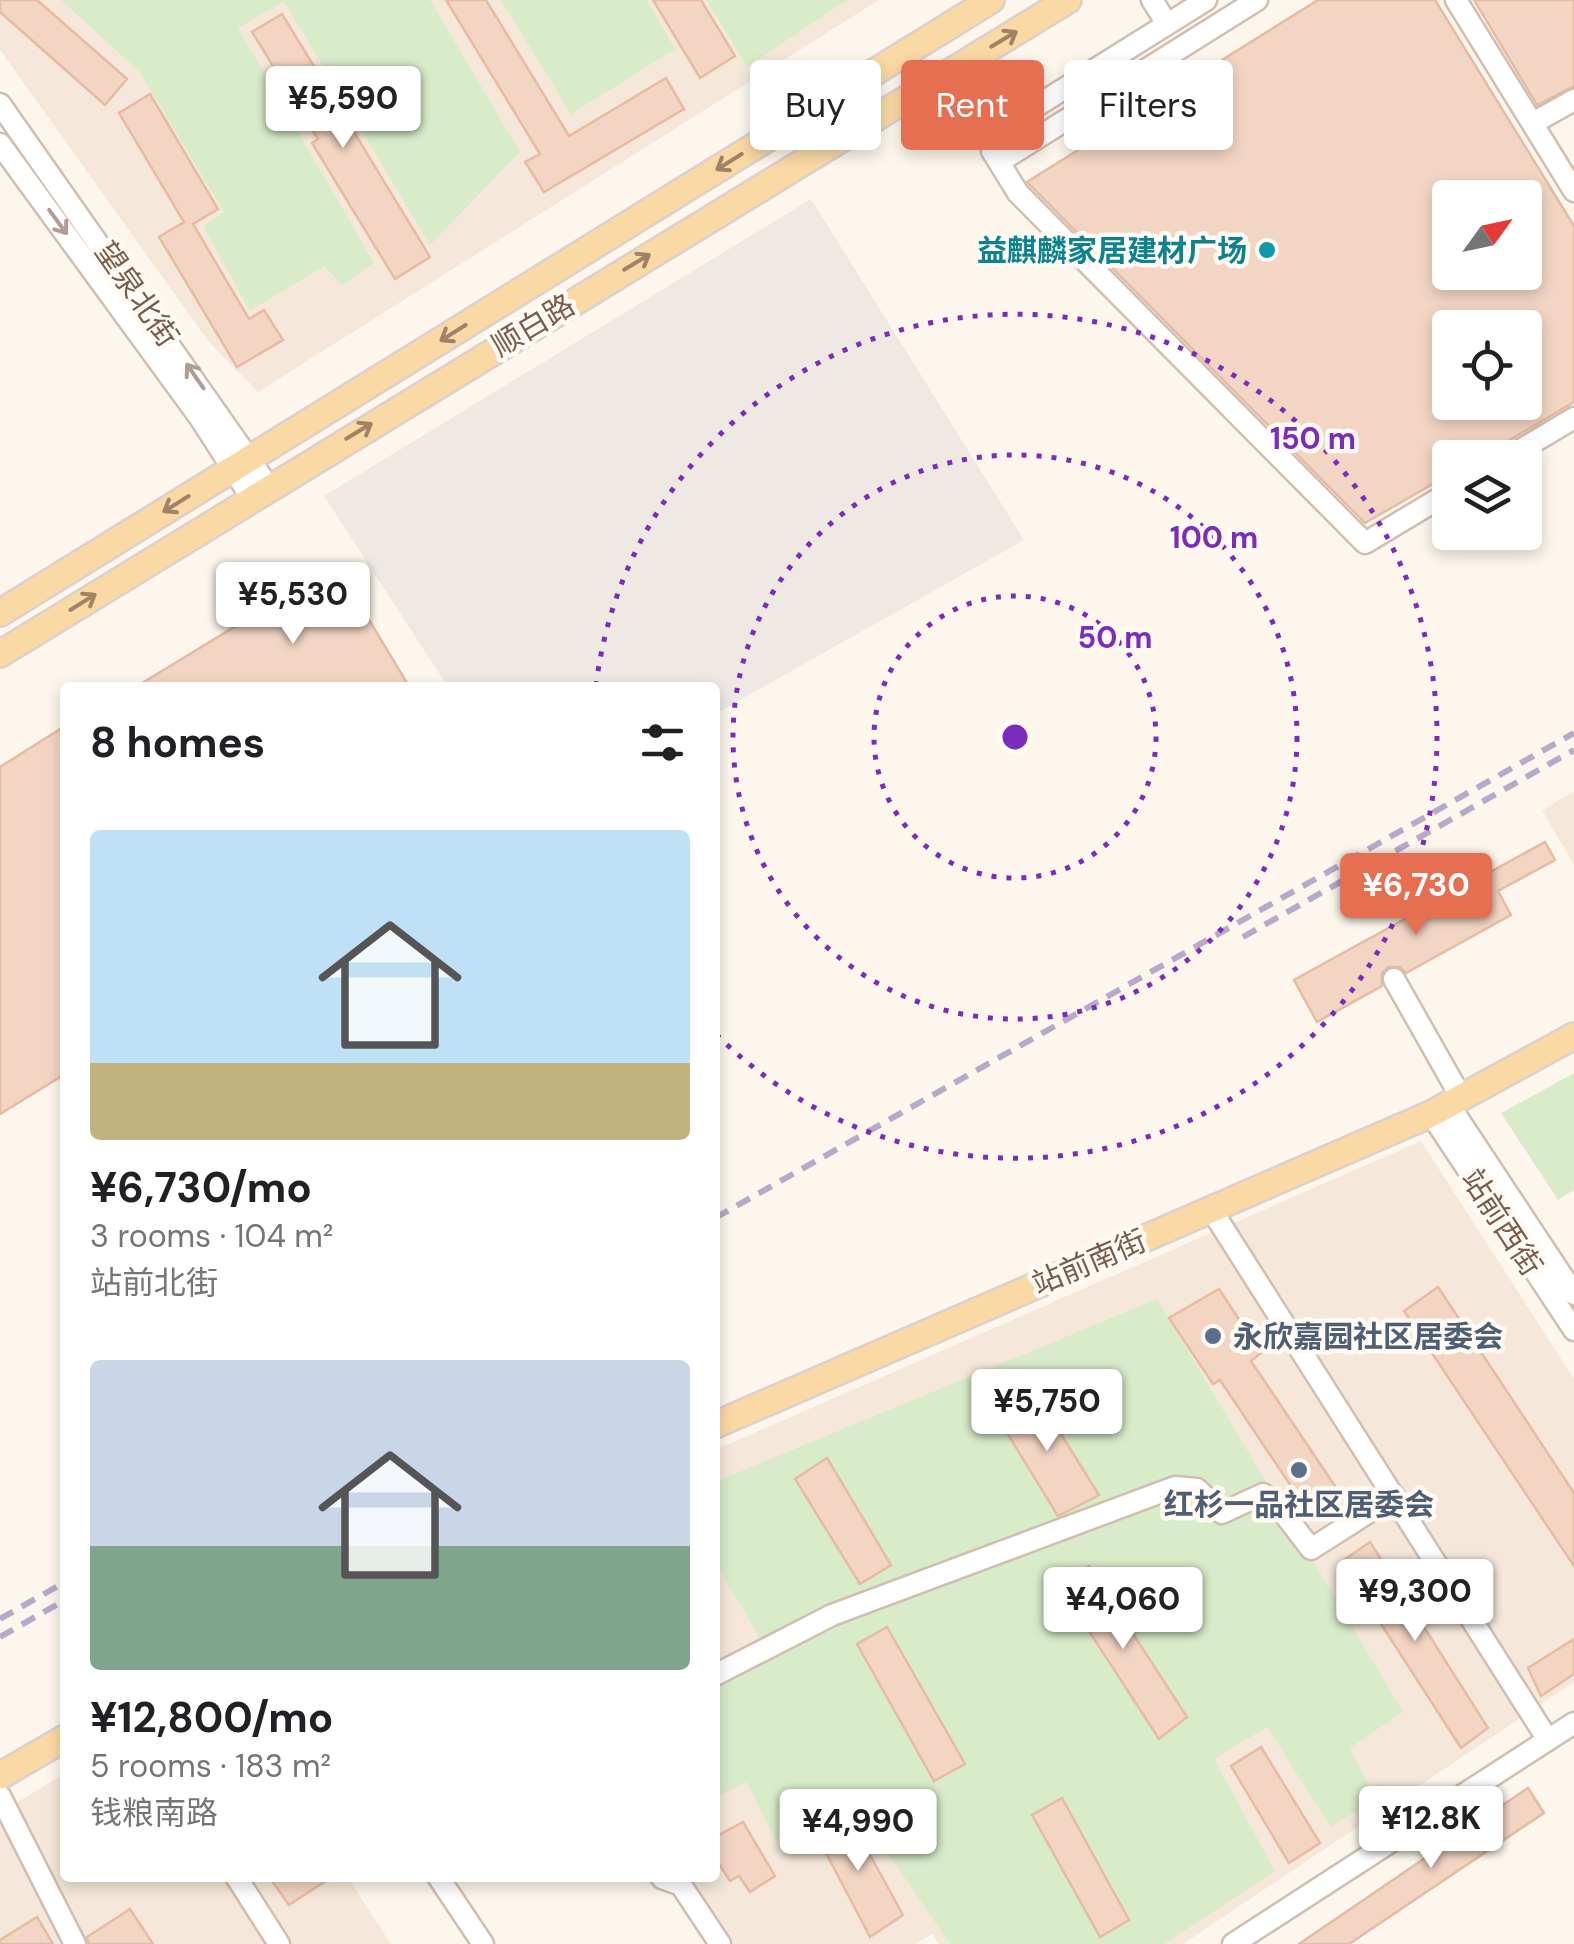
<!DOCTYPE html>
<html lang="en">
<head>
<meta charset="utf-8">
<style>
  :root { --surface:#fff; --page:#f2f2f2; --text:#202124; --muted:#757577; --accent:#e76f51 }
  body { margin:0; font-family:"DM Sans","Noto Sans SC",sans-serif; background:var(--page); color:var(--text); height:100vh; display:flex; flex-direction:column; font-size:38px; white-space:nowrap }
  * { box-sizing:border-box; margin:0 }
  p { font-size:32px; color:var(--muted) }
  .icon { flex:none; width:55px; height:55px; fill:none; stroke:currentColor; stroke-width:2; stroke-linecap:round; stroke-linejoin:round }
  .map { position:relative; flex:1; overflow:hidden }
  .side { position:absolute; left:60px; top:682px; width:660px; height:1200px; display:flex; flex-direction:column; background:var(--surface); border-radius:10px; box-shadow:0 5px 15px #0003 }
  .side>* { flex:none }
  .banner { position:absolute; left:750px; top:60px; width:672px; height:90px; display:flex; gap:20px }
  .needle { width:65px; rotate:57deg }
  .fabs { position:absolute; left:1432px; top:180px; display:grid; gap:20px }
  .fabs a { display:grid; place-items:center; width:110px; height:110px; border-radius:10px; background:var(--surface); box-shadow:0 5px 15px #0003; font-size:50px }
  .price { position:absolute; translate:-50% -85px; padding:0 22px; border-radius:10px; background:#fff; color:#222; font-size:32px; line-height:65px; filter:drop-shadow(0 2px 5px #0008) }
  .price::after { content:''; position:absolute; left:50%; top:60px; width:30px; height:22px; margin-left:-15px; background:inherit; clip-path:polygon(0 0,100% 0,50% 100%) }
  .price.on { background:var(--accent); color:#fff }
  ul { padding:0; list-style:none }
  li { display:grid; align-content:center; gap:20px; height:530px; padding:0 30px }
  li span { display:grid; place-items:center; height:310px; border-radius:10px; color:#555 }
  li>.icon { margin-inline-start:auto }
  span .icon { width:180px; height:180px; fill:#fffc; stroke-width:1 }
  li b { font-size:42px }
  h2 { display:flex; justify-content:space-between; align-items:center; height:120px; padding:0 30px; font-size:42px }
  .pill { padding:0 35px; border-radius:10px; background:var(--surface); box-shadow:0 5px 15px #0003; font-size:35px; line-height:90px }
  .pill.on { background:var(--accent); color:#fff }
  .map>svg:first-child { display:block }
</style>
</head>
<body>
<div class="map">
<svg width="1574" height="1944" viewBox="0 0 1574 1944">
  <rect width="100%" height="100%" fill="#fdf6ec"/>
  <!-- residential -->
  <path fill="#f5e8da" d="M0,0h879l-621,392 -49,-50 -209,-292z
    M1574,791v74l-32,-55z
    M1421,1141l153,238v303l-391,262h-244l-7,-10 -16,10h-202l-29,-46 -50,-20h80v-428z
    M65,1773v105h283l43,66h-391v-131z"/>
  <!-- industrial -->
  <path fill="#efe9e4" d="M811,199l213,341 -309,174v-26l-267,-1 -124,-191z"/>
  <!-- green -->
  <path fill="#d8ecc9" d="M61,0h369l90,152 -90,93 -146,-244 -46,27 136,235 -32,22 -18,-19 -74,45 -47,-85 21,-14 -85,-141z
    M501,0h146l28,49 -104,65z
    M706,0h141l-100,67z
    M1574,1073v117l-16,10 -57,-87z
    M1157,1299l246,413 -53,36 25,51 -44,28 -64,-100 -53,32 61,112 -111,73h-214l-98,-144 -77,40 -28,-58 -32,16v-134l47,-22 -47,-80v-80z"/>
  <!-- building -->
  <path fill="#f3d5c3" stroke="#e6bba3" stroke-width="2.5" fill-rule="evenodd" d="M0,0h37l90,79 -22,26 -105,-93z
    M446,0h40l83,136 97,-58 18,31 -140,83 -19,-30 15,-8z
    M653,0h48l34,56 -35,22z
    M1318,0h117l139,226v176l-95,56h-29v16l-85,49 -338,-341zM1450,198h75v74h-75zM1450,328h75v74h-75z
    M1474,0h100v86l-37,19z
    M282,14l148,243 -35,22 -83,-136 6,-4 -66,-107z
    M150,94l68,115 -25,15 56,95 15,-9 19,30 -46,27 -78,-130 25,-15 -65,-109z
    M336,565l74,123h-276z
    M65,726v348l-65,40v-347z
    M1545,842l10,18 -57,31 13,24 -105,58 -6,-6h-12l-6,6v13l-65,36 -23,-42z
    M1438,1287l136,206v73l-170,-255z
    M1219,1289l42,64 -10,8 90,134 -30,21 -91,-136 -7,4 -44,-66z
    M1034,1391l65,104 -41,21 -62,-101z
    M827,1458l64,107 -31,19 -65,-105z
    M1370,1542l118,186 -27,20 -120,-186z
    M1089,1566l98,151 -28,22 -100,-154z
    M887,1627l78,137 -31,17 -77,-137z
    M1574,1639v35l-33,22 -13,-28z
    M1261,1747l59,96 -31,20 -58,-97z
    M1528,1788l16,25 -195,131h-50z
    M1062,1798l67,122 -29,17 -68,-122z
    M846,1811l57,104 -33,22 -56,-107z
    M743,1822l32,54 -25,16 -11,-16 -9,5 -15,-23v-21z
    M270,1878h60l-41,27z
    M130,1909l23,35h-64l-2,-7z
    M37,1917l16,27h-53v-4z"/>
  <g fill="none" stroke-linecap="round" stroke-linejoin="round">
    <defs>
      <path id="minor" d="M1152,0l15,24
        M1206,0l-211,132 -3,19 26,42 347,350 85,-51
        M1456,0l118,191
        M0,104l268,382
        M1533,123l41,-23
        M0,144l200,274 51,79
        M999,162l258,-162
        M1507,458l67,-40
        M1394,979l68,120
        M1449,1105l125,189
        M1431,1114l143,216
        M1211,1209l337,531
        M715,1675l117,-60 343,-128 22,2 25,24 41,-19 12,8 36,47 83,-53
        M0,1796l75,148
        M237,1878l42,66
        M439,1878l44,66
        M662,1878l19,7 39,59
        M1233,1944l341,-221"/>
      <path id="major" d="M0,613l991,-613
        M0,654l1068,-654
        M715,1425l716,-311 143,-78
        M0,1776l65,-38"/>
    </defs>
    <!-- minor casing -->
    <use href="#minor" stroke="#d1beb0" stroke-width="25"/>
    <!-- major casing -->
    <use href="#major" stroke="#dad1cd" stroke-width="30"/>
    <!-- minor -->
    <use href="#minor" stroke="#fff" stroke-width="20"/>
    <!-- major -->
    <use href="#major" stroke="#fbd9a5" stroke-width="25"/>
    <!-- rail -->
    <path stroke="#b9a8c9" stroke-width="6" stroke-dasharray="15 10" stroke-linecap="butt" d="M1243,937l331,-187
      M715,1218l859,-485
      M0,1619l65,-37
      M0,1637l65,-37"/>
  </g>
  <!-- one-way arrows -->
  <defs><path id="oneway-shaft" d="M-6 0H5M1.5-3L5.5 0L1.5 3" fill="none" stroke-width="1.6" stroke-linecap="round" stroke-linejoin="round" transform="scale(2.5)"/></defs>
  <g stroke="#a18267">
    <use href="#oneway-shaft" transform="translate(1004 39) rotate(-31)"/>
    <use href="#oneway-shaft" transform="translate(729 162) rotate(148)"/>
    <use href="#oneway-shaft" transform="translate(637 262) rotate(-31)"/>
    <use href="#oneway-shaft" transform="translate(453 333) rotate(148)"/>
    <use href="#oneway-shaft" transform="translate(359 431) rotate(-31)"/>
    <use href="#oneway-shaft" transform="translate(176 504) rotate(148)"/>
    <use href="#oneway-shaft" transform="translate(83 602) rotate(-32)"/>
  </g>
  <g stroke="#af9d94">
    <use href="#oneway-shaft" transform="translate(58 222) rotate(54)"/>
    <use href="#oneway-shaft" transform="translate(195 376) rotate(-125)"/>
  </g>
  <!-- distance rings -->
  <g fill="none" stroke="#7b2cbf" stroke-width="5" stroke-dasharray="5 10">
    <circle cx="1015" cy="737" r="141"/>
    <circle cx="1015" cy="737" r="282"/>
    <path d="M596 686A422 422 0 1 1 717 1035"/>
  </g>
  <!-- markers -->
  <circle fill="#0f9aa8" stroke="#fffaf3" stroke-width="4" cx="1267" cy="250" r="10"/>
  <g fill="#5c6f8a" stroke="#fffaf3" stroke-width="4">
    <circle cx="1213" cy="1336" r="10"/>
    <circle cx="1299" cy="1470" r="10"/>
  </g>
  <g text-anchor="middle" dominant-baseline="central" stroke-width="9" stroke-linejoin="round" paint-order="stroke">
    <!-- culture labels -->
    <g font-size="30" font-weight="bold" fill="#0d838f" stroke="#fffaf3" text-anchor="end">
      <text x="1247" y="250">益麒麟家居建材广场</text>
    </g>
    <!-- street labels -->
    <g font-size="30" fill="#7a5c4d" stroke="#fffaf3">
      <text transform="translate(137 294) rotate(55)">望泉北街</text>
      <text transform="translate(533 325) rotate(-31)">顺白路</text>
      <text transform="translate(1502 1222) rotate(57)">站前西街</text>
      <text transform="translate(1089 1262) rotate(-23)">站前南街</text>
    </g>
    <!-- service labels -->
    <g font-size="30" font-weight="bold" fill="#4e5e75" stroke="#fffaf3" text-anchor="start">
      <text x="1233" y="1336">永欣嘉园社区居委会</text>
      <text x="1299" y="1504" text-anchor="middle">红杉一品社区居委会</text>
    </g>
  </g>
  <circle cx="1015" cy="737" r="15" fill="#7b2cbf" stroke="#fffaf3" stroke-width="5"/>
  <g font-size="30" text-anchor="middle" font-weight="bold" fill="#7b2cbf" stroke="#fffaf3" stroke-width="9" stroke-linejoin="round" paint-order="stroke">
    <text x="1313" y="449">150 m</text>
    <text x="1214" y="548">100 m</text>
    <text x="1115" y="648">50 m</text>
  </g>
</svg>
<div class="fabs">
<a><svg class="needle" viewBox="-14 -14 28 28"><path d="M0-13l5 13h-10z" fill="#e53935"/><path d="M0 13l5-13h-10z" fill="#757577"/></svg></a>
<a><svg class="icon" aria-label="locate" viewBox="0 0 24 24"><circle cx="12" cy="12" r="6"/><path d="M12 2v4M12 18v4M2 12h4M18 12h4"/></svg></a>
<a><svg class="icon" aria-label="layers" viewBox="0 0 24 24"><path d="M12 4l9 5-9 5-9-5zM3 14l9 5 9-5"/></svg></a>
</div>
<b class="price" style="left:343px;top:151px">¥5,590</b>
<b class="price" style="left:293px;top:647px">¥5,530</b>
<b class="price on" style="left:1416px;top:938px">¥6,730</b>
<b class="price" style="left:1047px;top:1454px">¥5,750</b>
<b class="price" style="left:1415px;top:1644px">¥9,300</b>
<b class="price" style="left:1123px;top:1652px">¥4,060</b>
<b class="price" style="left:1431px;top:1871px">¥12.8K</b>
<b class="price" style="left:858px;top:1874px">¥4,990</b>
<div class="banner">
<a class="pill">Buy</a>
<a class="pill on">Rent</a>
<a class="pill">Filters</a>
</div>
<section class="side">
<h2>8 homes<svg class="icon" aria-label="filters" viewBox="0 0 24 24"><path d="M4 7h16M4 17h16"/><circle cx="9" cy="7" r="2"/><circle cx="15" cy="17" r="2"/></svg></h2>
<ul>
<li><span style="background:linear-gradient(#bfe0f5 75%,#c2b280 0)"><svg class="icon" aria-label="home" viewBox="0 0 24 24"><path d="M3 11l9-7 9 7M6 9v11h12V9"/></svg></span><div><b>¥6,730/mo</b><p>3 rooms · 104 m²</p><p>站前北街</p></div></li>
<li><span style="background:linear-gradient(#c9d6e8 60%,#7fa58c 0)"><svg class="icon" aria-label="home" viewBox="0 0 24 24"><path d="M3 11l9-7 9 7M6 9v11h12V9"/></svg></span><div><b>¥12,800/mo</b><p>5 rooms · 183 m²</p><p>钱粮南路</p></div></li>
</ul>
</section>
</div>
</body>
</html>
